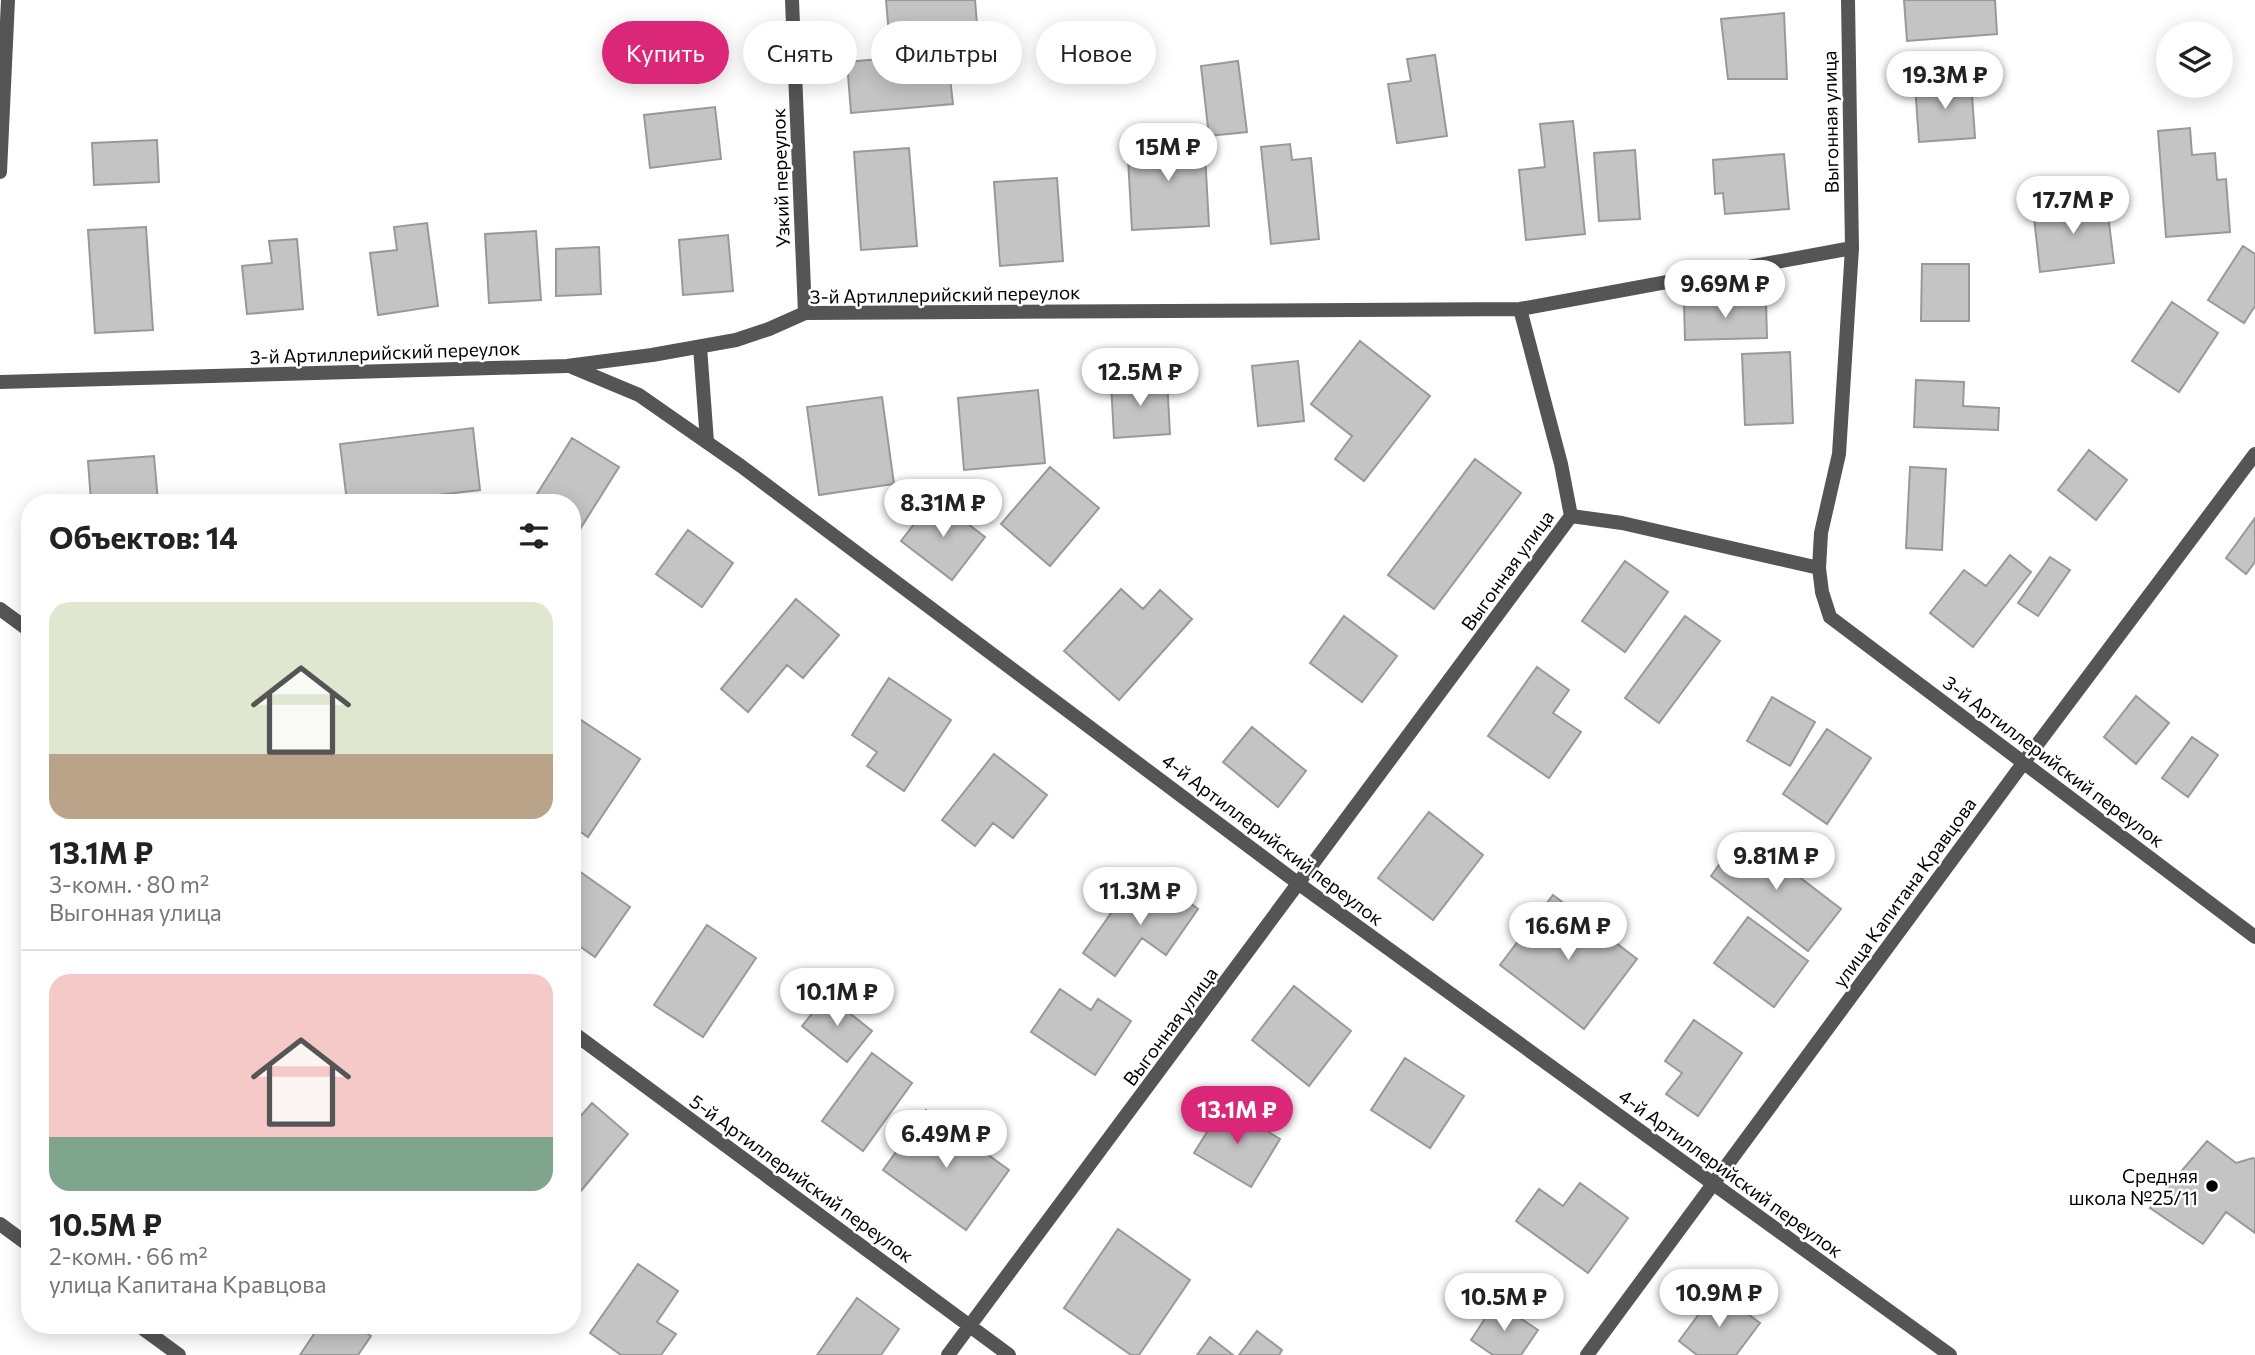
<!DOCTYPE html>
<html lang="ru">
<head>
<meta charset="utf-8">
<style>
  :root { --surface:#fff; --page:#f6f6f6; --text:#222; --muted:#767676; --line:#e0e0e0; --accent:#db2777 }
  body { margin:0; font-family:Commissioner,sans-serif; background:var(--page); color:var(--text); height:100vh; display:flex; flex-direction:column; font-size:26px; white-space:nowrap }
  * { box-sizing:border-box; margin:0 }
  p { font-size:23px; color:var(--muted) }
  .icon { flex:none; width:38px; height:38px; fill:none; stroke:currentColor; stroke-width:2; stroke-linecap:round; stroke-linejoin:round }
  .map { position:relative; flex:1; overflow:hidden }
  .details { position:absolute; left:21px; top:494px; width:560px; height:840px; display:flex; flex-direction:column; background:var(--surface); border-radius:28px; box-shadow:0 4px 18px #0003 }
  .details>* { flex:none }
  .hud { position:absolute; left:602px; top:21px; width:665px; height:63px; display:flex; gap:14px }
  .tools { position:absolute; left:2156px; top:21px; display:grid; gap:14px }
  .tools a { display:grid; place-items:center; width:77px; height:77px; border-radius:50%; background:var(--surface); box-shadow:0 4px 18px #0003; font-size:35px }
  .price { position:absolute; translate:-50% -60px; padding:0 16px; border-radius:24px; background:#fff; color:#222; font-size:23px; line-height:46px; filter:drop-shadow(0 2px 4px #0008) }
  .price::after { content:''; position:absolute; left:50%; top:42px; width:21px; height:16px; margin-left:-10px; background:inherit; clip-path:polygon(0 0,100% 0,50% 100%) }
  .price.on { background:var(--accent); color:#fff }
  ul { padding:0; list-style:none }
  li { display:grid; align-content:center; gap:14px; height:371px; padding:0 28px }
  li+li { border-top:2px solid var(--line) }
  li span { display:grid; place-items:center; height:217px; border-radius:21px; color:#555 }
  li>.icon { margin-inline-start:auto }
  span .icon { width:126px; height:126px; fill:#fffc; stroke-width:1 }
  li b { font-size:30px }
  h2 { display:flex; justify-content:space-between; align-items:center; height:84px; padding:0 28px; font-size:30px }
  .pill { padding:0 24px; border-radius:32px; background:var(--surface); box-shadow:0 4px 18px #0003; font-size:24px; line-height:63px }
  .pill.on { background:var(--accent); color:#fff }
  .map>svg:first-child { display:block }
</style>
</head>
<body>
<div class="map">
<svg width="2255" height="1355" viewBox="0 0 2255 1355">
  <rect width="100%" height="100%" fill="#fff"/>
  <!-- building -->
  <path fill="#c4c4c4" stroke="#999" stroke-width="2" d="M886,0h89l3,37 -88,9z
    M1904,0h91l2,34 -90,7z
    M1784,13l3,66h-59l-7,-60z
    M978,50l3,26 -31,2 3,26 -102,9 -4,-51z
    M1435,55l12,81 -50,7 -9,-59 23,-3 -4,-22z
    M1238,61l9,71 -38,4 -8,-70z
    M1971,80l4,58 -56,4 -4,-57z
    M715,107l6,52 -71,9 -6,-53z
    M1573,121l12,113 -59,6 -7,-70 26,-3 -5,-43z
    M2190,128l2,27 23,-2 2,27 9,-1 4,53 -64,5 -8,-106z
    M1204,136l5,90 -77,4 -5,-90z
    M157,140l2,42 -65,3 -2,-42z
    M1290,144l2,16 19,-2 8,81 -48,5 -10,-97z
    M909,148l8,98 -56,4 -7,-98z
    M1635,150l5,69 -41,2 -5,-68z
    M1784,154l5,55 -64,5 -2,-21 -8,1 -2,-34z
    M1057,178l6,83 -63,5 -6,-84z
    M2106,199l8,64 -74,9 -7,-64z
    M427,223l11,83 -60,9 -8,-62 27,-3 -3,-23z
    M146,227l7,103 -58,3 -7,-103z
    M536,231l5,69 -52,3 -4,-69z
    M728,235l5,56 -50,4 -4,-55z
    M297,239l6,70 -56,5 -5,-48 30,-3 -3,-22z
    M2243,246l12,8v52l-11,17 -36,-23z
    M599,247l2,47 -45,2v-47z
    M1922,264h47v57h-48z
    M1766,301l1,37 -82,2 -1,-37z
    M2172,302l46,31 -39,59 -47,-31z
    M1360,341l70,55 -66,85 -29,-22 17,-23 -41,-32z
    M1790,352l3,71 -48,2 -3,-71z
    M1298,361l6,60 -46,5 -6,-60z
    M1167,379l3,55 -56,4 -3,-55z
    M1916,380l48,2 -1,24 36,2 -1,22 -84,-3z
    M1038,390l7,73 -81,7 -6,-72z
    M882,397l12,87 -75,11 -12,-88z
    M473,428l7,62 -103,12h-30l-7,-58z
    M572,438l47,29 -47,75v-40h-40z
    M2089,450l38,30 -31,40 -38,-30z
    M154,456l4,46h-67l-3,-41z
    M1475,459l46,34 -87,116 -46,-34z
    M1050,467l49,41 -49,58 -49,-42z
    M1910,467l36,2 -4,81 -36,-2z
    M934,498l51,39 -33,43 -51,-39z
    M2255,518v44l-9,12 -20,-16z
    M688,530l45,33 -31,44 -46,-33z
    M2010,555l21,17 -58,75 -43,-34 34,-43 22,16z
    M2050,557l20,13 -32,46 -20,-13z
    M1625,561l43,31 -43,60 -43,-31z
    M1121,589l22,20 17,-19 32,29 -73,81 -55,-49z
    M796,599l43,36 -36,43 -16,-13 -39,47 -27,-23z
    M1344,616l53,40 -35,46 -52,-39z
    M1685,616l35,25 -61,82 -34,-25z
    M1537,667l32,23 -16,23 28,19 -32,46 -61,-42z
    M889,678l62,42 -47,71 -37,-25 10,-14 -25,-17z
    M2136,696l33,27 -33,41 -32,-27z
    M1772,697l43,25 -25,44 -43,-25z
    M572,714l68,45 -52,78 -16,-11z
    M1252,727l54,44 -28,36 -55,-45z
    M1827,729l44,29 -44,66 -44,-30z
    M2192,737l26,18 -30,42 -26,-19z
    M994,754l53,41 -34,43 -20,-15 -18,23 -33,-26z
    M1429,812l54,43 -50,65 -55,-42z
    M1742,833l99,76 -33,42 -97,-75z
    M579,871l51,36 -35,50 -23,-16v-61z
    M1131,885l26,18 11,-17 30,23 -32,46 -24,-17 -27,38 -32,-23z
    M1553,895l84,64 -53,70 -84,-64z
    M1748,917l60,44 -34,46 -60,-44z
    M707,925l49,33 -53,79 -49,-32z
    M1294,986l57,45 -42,55 -57,-46z
    M1060,989l31,21 7,-11 33,22 -36,54 -64,-43z
    M827,995l45,36 -25,31 -45,-36z
    M1694,1020l48,33 -44,63 -32,-22 16,-21 -17,-12z
    M872,1053l40,30 -49,68 -41,-30z
    M1405,1058l59,38 -34,52 -59,-38z
    M592,1103l36,31 -48,58 -8,-7v-59z
    M1224,1105l56,34 -29,48 -57,-34z
    M926,1110l83,60 -43,60 -83,-60z
    M2207,1141l29,22 17,-5 2,1v74l-29,-21 -23,32 -53,-36z
    M1580,1183l48,35 -40,55 -72,-52 23,-32 24,17z
    M1118,1229l72,51 -51,75h-8l-67,-47z
    M638,1264l40,27 -21,31 19,12 -15,21h-40l-31,-22z
    M1716,1291l44,32 -24,32h-39l-18,-14z
    M857,1298l42,31 -18,26h-64z
    M1496,1302l42,28 -17,25h-28l-22,-15z
    M320,1325h35l16,11 -13,19h-58z
    M1257,1331l25,19 -3,5h-40z
    M1210,1337l23,18h-36z"/>
  <g fill="none" stroke-linecap="round" stroke-linejoin="round">
    <!-- lane -->
    <path stroke="#555" stroke-width="14" d="M700,347l7,95"/>
    <!-- street -->
    <path stroke="#555" stroke-width="14" d="M792,0l13,313
      M1848,0l4,248 -13,206 -18,79 -2,35 3,24 8,25 425,320
      M0,172l8,-172
      M1520,309l41,155 10,52 51,7 197,45
      M572,367l67,28 102,71 558,418 651,471
      M0,382l567,-16 85,-11 84,-15 33,-11 36,-16 715,-4 332,-61
      M0,609l30,22
      M572,1032l437,323
      M0,1224l30,22
      M138,1325l41,30
      M948,1355l623,-839
      M1587,1355l437,-593 231,-308"/>
  </g>
  <!-- markers -->
  <circle fill="#000" stroke="#fff" stroke-width="2.5" cx="2212" cy="1186" r="7"/>
  <g text-anchor="middle" dominant-baseline="central" stroke-width="5" stroke-linejoin="round" paint-order="stroke">
    <!-- street labels -->
    <g font-size="19" fill="#000" stroke="#fff">
      <text transform="translate(1830 122) rotate(-91)">Выгонная улица</text>
      <text transform="translate(780 178) rotate(-92)">Узкий переулок</text>
      <text transform="translate(945 294) rotate(-1)">3-й Артиллерийский переулок</text>
      <text transform="translate(385 352) rotate(-2)">3-й Артиллерийский переулок</text>
      <text transform="translate(1507 570) rotate(-54)">Выгонная улица</text>
      <text transform="translate(2054 761) rotate(37)">3-й Артиллерийский переулок</text>
      <text transform="translate(1273 839) rotate(37)">4-й Артиллерийский переулок</text>
      <text transform="translate(1904 892) rotate(-54)">улица Капитана Кравцова</text>
      <text transform="translate(1170 1026) rotate(-53)">Выгонная улица</text>
      <text transform="translate(1731 1173) rotate(36)">4-й Артиллерийский переулок</text>
      <text transform="translate(802 1178) rotate(36)">5-й Артиллерийский переулок</text>
    </g>
    <!-- poi labels -->
    <g font-size="19" fill="#000" stroke="#fff" text-anchor="end">
      <text x="2198" y="1175">Средняя<tspan x="2198" dy="22">школа №25/11</tspan></text>
    </g>
  </g>
</svg>
<div class="tools">
<a><svg class="icon" aria-label="layers" viewBox="0 0 24 24"><path d="M12 4l9 5-9 5-9-5zM3 14l9 5 9-5"/></svg></a>
</div>
<b class="price" style="left:1945px;top:111px">19.3M ₽</b>
<b class="price" style="left:1168px;top:183px">15M ₽</b>
<b class="price" style="left:2073px;top:236px">17.7M ₽</b>
<b class="price" style="left:1725px;top:320px">9.69M ₽</b>
<b class="price" style="left:1140px;top:408px">12.5M ₽</b>
<b class="price" style="left:943px;top:539px">8.31M ₽</b>
<b class="price" style="left:1776px;top:892px">9.81M ₽</b>
<b class="price" style="left:1140px;top:927px">11.3M ₽</b>
<b class="price" style="left:1568px;top:962px">16.6M ₽</b>
<b class="price" style="left:837px;top:1028px">10.1M ₽</b>
<b class="price on" style="left:1237px;top:1146px">13.1M ₽</b>
<b class="price" style="left:946px;top:1170px">6.49M ₽</b>
<b class="price" style="left:1719px;top:1329px">10.9M ₽</b>
<b class="price" style="left:1504px;top:1333px">10.5M ₽</b>
<div class="hud">
<a class="pill on">Купить</a>
<a class="pill">Снять</a>
<a class="pill">Фильтры</a>
<a class="pill">Новое</a>
</div>
<section class="details">
<h2>Объектов: 14<svg class="icon" aria-label="filters" viewBox="0 0 24 24"><path d="M4 7h16M4 17h16"/><circle cx="9" cy="7" r="2"/><circle cx="15" cy="17" r="2"/></svg></h2>
<ul>
<li><span style="background:linear-gradient(#dfe7d0 70%,#b9a48a 0)"><svg class="icon" aria-label="home" viewBox="0 0 24 24"><path d="M3 11l9-7 9 7M6 9v11h12V9"/></svg></span><div><b>13.1M ₽</b><p>3-комн. · 80 m²</p><p>Выгонная улица</p></div></li>
<li><span style="background:linear-gradient(#f6c9c9 75%,#7fa58c 0)"><svg class="icon" aria-label="home" viewBox="0 0 24 24"><path d="M3 11l9-7 9 7M6 9v11h12V9"/></svg></span><div><b>10.5M ₽</b><p>2-комн. · 66 m²</p><p>улица Капитана Кравцова</p></div></li>
</ul>
</section>
</div>
</body>
</html>
